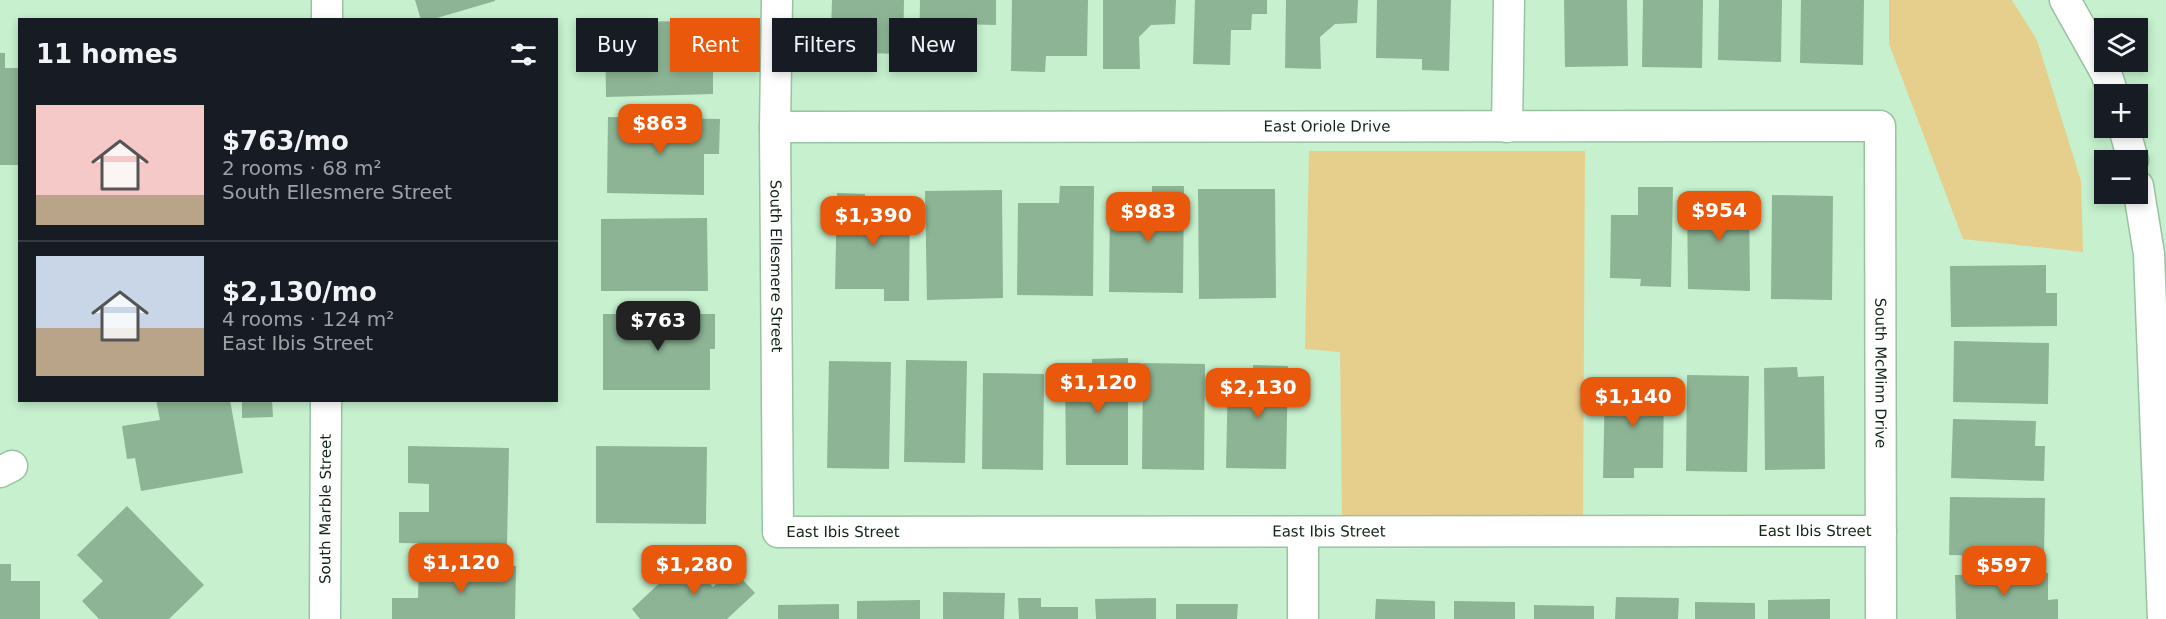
<!DOCTYPE html>
<html lang="en">
<head>
<meta charset="utf-8">
<style>
  :root { --surface:#171b24; --page:#20242c; --text:#f1f3f6; --muted:#9ea1a6; --line:#363941; --accent:#ea580c }
  body { margin:0; font-family:"DejaVu Sans",sans-serif; background:var(--page); color:var(--text); height:100vh; display:flex; flex-direction:column; font-size:22px; white-space:nowrap }
  * { box-sizing:border-box; margin:0 }
  p { font-size:20px; color:var(--muted) }
  .icon { flex:none; width:33px; height:33px; fill:none; stroke:currentColor; stroke-width:2; stroke-linecap:round; stroke-linejoin:round }
  .map { position:relative; flex:1; overflow:hidden }
  .panel { position:absolute; left:18px; top:18px; width:540px; height:384px; display:flex; flex-direction:column; background:var(--surface); border-radius:0px; box-shadow:0 3px 9px #0003 }
  .panel>* { flex:none }
  .top-card { position:absolute; left:576px; top:18px; width:570px; height:54px; display:flex; gap:12px }
  .controls { position:absolute; left:2094px; top:18px; display:grid; gap:12px }
  .controls a { display:grid; place-items:center; width:54px; height:54px; border-radius:0px; background:var(--surface); box-shadow:0 3px 9px #0003; font-size:30px }
  .price { position:absolute; translate:-50% -51px; padding:0 14px; border-radius:12px; background:var(--accent); color:#fff; font-size:20px; line-height:39px; filter:drop-shadow(0 2px 3px #0008) }
  .price::after { content:''; position:absolute; left:50%; top:36px; width:18px; height:14px; margin-left:-9px; background:inherit; clip-path:polygon(0 0,100% 0,50% 100%) }
  .price.selected { background:#222; color:#fff }
  ul { padding:0; list-style:none }
  li { display:flex; align-items:center; gap:18px; height:150px; padding:0 18px }
  li+li { border-top:2px solid var(--line) }
  li span { display:grid; place-items:center; flex:none; width:168px; height:120px; border-radius:0px; color:#555 }
  li>.icon { margin-inline-start:auto }
  span .icon { width:72px; height:72px; fill:#fffc; stroke-width:1 }
  li b { font-size:26px }
  h2 { display:flex; justify-content:space-between; align-items:center; height:72px; padding:0 18px; font-size:26px }
  .chip { padding:0 21px; border-radius:0px; background:var(--surface); box-shadow:0 3px 9px #0003; font-size:21px; line-height:54px }
  .chip.selected { background:var(--accent); color:#fff }
  .map>svg:first-child { display:block }
</style>
</head>
<body>
<div class="map">
<svg width="2166" height="619" viewBox="0 0 2166 619">
  <rect width="100%" height="100%" fill="#c6f0ce"/>
  <!-- green -->
  <path fill="#e6cf8d" d="M1889,0h123l25,40 44,141 2,71 -120,-13 -74,-195z
    M1309,151h276l-2,368 -241,-2 -2,-165 -35,-3z"/>
  <!-- building -->
  <path fill="#8db595" d="M415,0h80v1l-65,19h-9z
    M832,0h72l-1,54 -41,-1v14l-32,-1z
    M920,0h76v25l-39,-1 -1,42 -37,-1z
    M1012,0h76l-1,56h-41l-1,16 -34,-1z
    M1103,0h73l-1,24 -24,1 -12,12 1,32h-37z
    M1195,0h72v14h-15l-1,16h-20l-1,35 -37,-1z
    M1286,0h72l-1,23 -22,1 -15,13 1,32 -36,-1z
    M1377,0h74l-2,71 -27,-1v-11l-46,-1z
    M1564,0h63l1,66 -63,1z
    M1643,0h60l-1,68 -60,-1z
    M1719,0h63l-1,62 -63,-2z
    M1801,0h63l-1,65 -63,-2z
    M698,21l1,42 14,-1v32l-107,3 -1,-75z
    M0,53h5v15h15v97h-20z
    M608,117l112,2 -1,35h-15v41l-97,-2z
    M1060,186h34l-1,110 -76,-1 1,-92h41z
    M1152,186h32l-1,107 -74,-1 1,-93 42,1z
    M1638,187h35l-2,100 -31,-1 1,-7 -31,-1 1,-63h27z
    M1198,189h77l1,109 -77,1z
    M1002,190l1,108 -76,2 -2,-109z
    M837,193l28,1 -1,25 13,1 1,-21 32,1 -1,101h-25v-12h-49z
    M1687,194h62l1,97 -62,-2z
    M1772,195l61,1 -1,104 -61,-1z
    M707,218l1,73h-107v-72z
    M2046,265v28h11v33l-106,1 -1,-61z
    M603,314h112v35h-5v41h-107z
    M1954,341l95,2 -1,61 -95,-2z
    M1128,358v107h-62l-1,-95h27v-11z
    M906,360l61,1 -2,102 -61,-1z
    M829,361l62,1 -2,107 -62,-1z
    M1143,363l62,1 -1,106 -62,-1z
    M1253,365l35,1 -2,103 -60,-1 2,-93h25z
    M1797,367l1,10 26,-1 1,93 -60,1 -1,-102z
    M983,373l61,1 -1,96 -61,-1z
    M1687,375l62,1 -2,96 -61,-1z
    M1605,382l59,1 -1,85h-29v10h-31z
    M156,400h74l13,73 -102,18 -6,-33 -8,1 -5,-33 38,-6z
    M242,400h30l1,17 -31,1z
    M1953,419l83,2 -1,25h10l-1,35 -93,-3z
    M408,446l101,2 -2,97 -108,-2v-31h30v-28l-21,-1z
    M596,446l111,1 -1,77 -110,-1z
    M1950,497l95,1 -1,59 -95,-2z
    M127,506l77,79 -35,34h-70l-17,-18 21,-20 -26,-26z
    M686,558l27,29 19,-19 23,25 -28,26h-87l-8,-10z
    M0,564h11v17h29v38h-40z
    M419,564l97,2 -1,53h-123v-21h26z
    M2048,573v27l10,-1v20h-102l-1,-44z
    M943,592l62,1 -1,26h-61z
    M1616,597l63,1 -1,21h-63z
    M1018,598h23v9h37v12h-59z
    M1156,598v21h-60l-1,-20z
    M1376,599l59,2v18h-60z
    M1830,599v20h-62v-19z
    M920,600v19h-63v-18z
    M1454,601l61,1v17h-61z
    M1695,602l60,1v16h-60z
    M839,604v15h-61v-14z
    M1176,604h62l-1,15h-61z
    M1534,605l60,1v13h-60z"/>
  <g fill="none" stroke-linecap="round" stroke-linejoin="round">
    <defs>
      <g id="minor">
        <path id="s1" d="M777,0l-2,127 3,405 1103,-1"/>
        <path d="M2065,0l41,73 7,21"/>
        <path d="M327,20v-20"/>
        <path id="s2" d="M775,127l1105,-1 1,493"/>
        <path d="M1507,127l2,-127"/>
        <path d="M2124,128l9,32"/>
        <path d="M2138,186l11,68 14,365"/>
        <path d="M0,472l12,-6"/>
        <path d="M1303,532v87"/>
        <path id="s3" d="M325,619l1,-219"/>
      </g>
    </defs>
    <!-- minor casing -->
    <use href="#minor" stroke="#9ac2a2" stroke-width="33"/>
    <!-- minor -->
    <use href="#minor" stroke="#fff" stroke-width="30"/>
  </g>
  <g text-anchor="middle" dominant-baseline="central" stroke-width="5" stroke-linejoin="round" paint-order="stroke">
    <!-- street labels -->
    <g font-size="15" fill="#142418" stroke="#d3fddb">
      <text stroke="none"><textPath href="#s2" startOffset="552">East Oriole Drive</textPath></text>
      <text stroke="none"><textPath href="#s1" startOffset="266">South Ellesmere Street</textPath></text>
      <text stroke="none"><textPath href="#s2" startOffset="1352">South McMinn Drive</textPath></text>
      <text stroke="none"><textPath href="#s3" startOffset="110">South Marble Street</textPath></text>
      <text stroke="none"><textPath href="#s1" startOffset="597">East Ibis Street</textPath></text>
      <text stroke="none"><textPath href="#s1" startOffset="1083">East Ibis Street</textPath></text>
      <text stroke="none"><textPath href="#s1" startOffset="1569">East Ibis Street</textPath></text>
    </g>
  </g>
</svg>
<div class="controls">
<a><svg class="icon" aria-label="layers" viewBox="0 0 24 24"><path d="M12 4l9 5-9 5-9-5zM3 14l9 5 9-5"/></svg></a>
<a>+</a>
<a>−</a>
</div>
<b class="price" style="left:660px;top:155px">$863</b>
<b class="price" style="left:1719px;top:242px">$954</b>
<b class="price" style="left:1148px;top:243px">$983</b>
<b class="price" style="left:873px;top:247px">$1,390</b>
<b class="price selected" style="left:658px;top:352px">$763</b>
<b class="price" style="left:1098px;top:414px">$1,120</b>
<b class="price" style="left:1258px;top:419px">$2,130</b>
<b class="price" style="left:1633px;top:428px">$1,140</b>
<b class="price" style="left:461px;top:594px">$1,120</b>
<b class="price" style="left:694px;top:596px">$1,280</b>
<b class="price" style="left:2004px;top:597px">$597</b>
<div class="top-card">
<a class="chip">Buy</a>
<a class="chip selected">Rent</a>
<a class="chip">Filters</a>
<a class="chip">New</a>
</div>
<section class="panel">
<h2>11 homes<svg class="icon" aria-label="filters" viewBox="0 0 24 24"><path d="M4 7h16M4 17h16"/><circle cx="9" cy="7" r="2"/><circle cx="15" cy="17" r="2"/></svg></h2>
<ul>
<li><span style="background:linear-gradient(#f6c9c9 75%,#b9a48a 0)"><svg class="icon" aria-label="home" viewBox="0 0 24 24"><path d="M3 11l9-7 9 7M6 9v11h12V9"/></svg></span><div><b>$763/mo</b><p>2 rooms · 68 m²</p><p>South Ellesmere Street</p></div></li>
<li><span style="background:linear-gradient(#c9d6e8 60%,#b9a48a 0)"><svg class="icon" aria-label="home" viewBox="0 0 24 24"><path d="M3 11l9-7 9 7M6 9v11h12V9"/></svg></span><div><b>$2,130/mo</b><p>4 rooms · 124 m²</p><p>East Ibis Street</p></div></li>
</ul>
</section>
</div>
</body>
</html>
